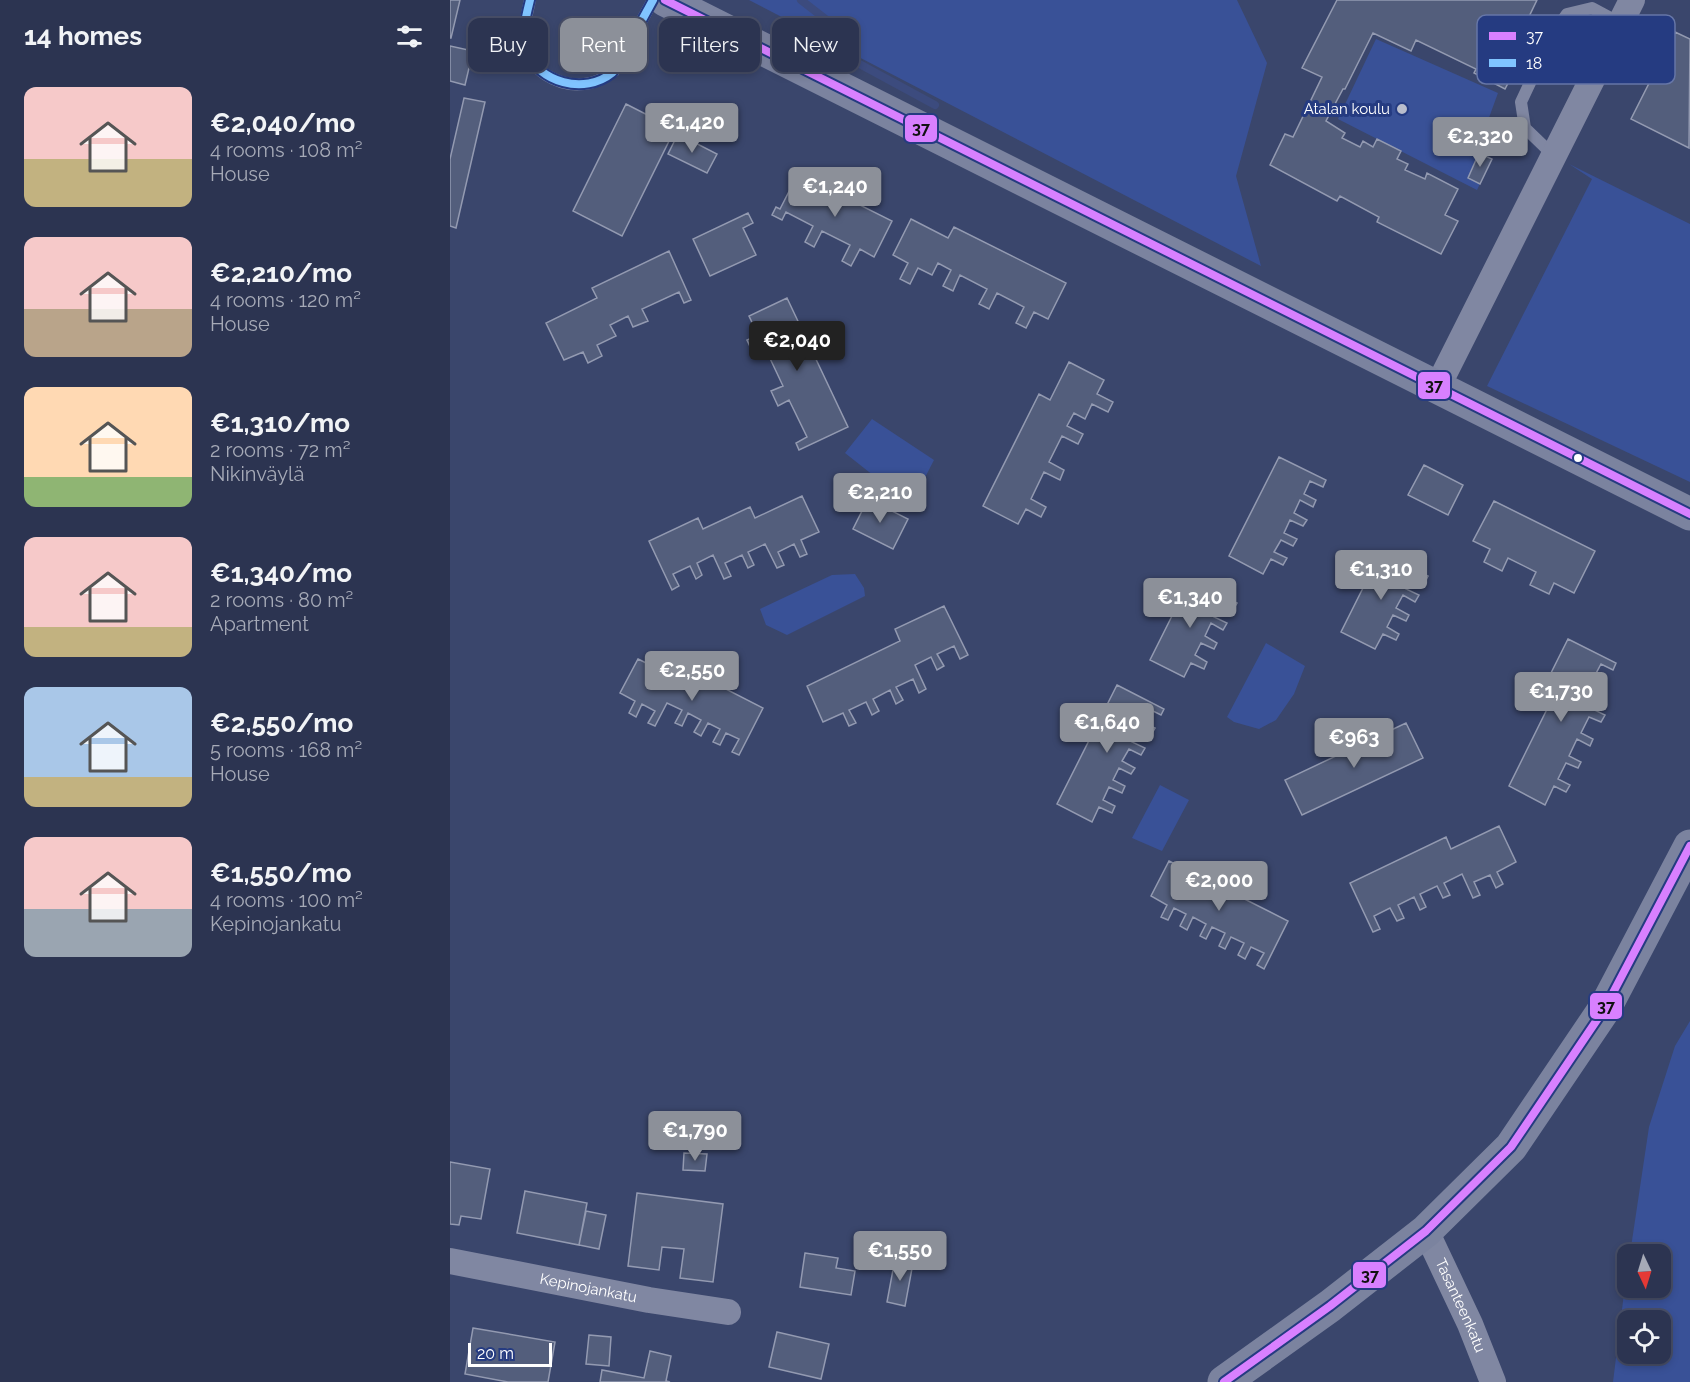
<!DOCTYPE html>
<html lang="en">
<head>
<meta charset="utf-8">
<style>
  :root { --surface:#2c3451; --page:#383f5b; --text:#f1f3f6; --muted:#a6aab7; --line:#484f68; --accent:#8c9099 }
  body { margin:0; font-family:Raleway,sans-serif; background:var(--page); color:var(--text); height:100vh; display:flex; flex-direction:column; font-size:22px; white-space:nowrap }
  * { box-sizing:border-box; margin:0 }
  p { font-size:20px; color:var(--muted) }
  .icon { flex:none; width:33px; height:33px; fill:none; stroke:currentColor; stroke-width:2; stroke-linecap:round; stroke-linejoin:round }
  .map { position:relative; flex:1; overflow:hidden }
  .drawer { display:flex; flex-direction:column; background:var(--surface); width:450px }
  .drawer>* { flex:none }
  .guide { position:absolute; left:18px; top:18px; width:570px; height:54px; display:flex; gap:12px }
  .needle { width:39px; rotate:176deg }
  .tools { position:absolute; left:1167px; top:1244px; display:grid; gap:12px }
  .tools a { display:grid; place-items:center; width:54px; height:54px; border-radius:12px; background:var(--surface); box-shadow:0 3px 9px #0003,0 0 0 2px var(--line); font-size:30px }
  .scale { position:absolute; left:18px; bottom:15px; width:84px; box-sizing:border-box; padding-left:6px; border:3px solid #fff; border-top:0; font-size:16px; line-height:21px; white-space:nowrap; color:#fff; -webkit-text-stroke:4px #253b81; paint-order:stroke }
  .price { position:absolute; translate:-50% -51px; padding:0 14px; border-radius:6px; background:var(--accent); color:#fff; font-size:20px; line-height:39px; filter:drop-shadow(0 2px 3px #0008) }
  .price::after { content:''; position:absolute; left:50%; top:36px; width:18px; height:14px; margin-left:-9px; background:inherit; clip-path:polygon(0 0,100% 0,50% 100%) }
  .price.current { background:#222; color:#fff }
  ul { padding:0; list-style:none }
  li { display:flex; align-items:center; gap:18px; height:150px; padding:0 24px }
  li span { display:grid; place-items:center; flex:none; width:168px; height:120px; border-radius:12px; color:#555 }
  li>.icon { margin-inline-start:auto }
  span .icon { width:72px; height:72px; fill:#fffc; stroke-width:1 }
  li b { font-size:26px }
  h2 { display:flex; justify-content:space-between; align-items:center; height:72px; padding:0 24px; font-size:26px }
  .tag { padding:0 21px; border-radius:12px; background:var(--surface); box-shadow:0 3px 9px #0003,0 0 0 2px var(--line); font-size:21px; line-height:54px }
  .tag.current { background:var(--accent); color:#fff }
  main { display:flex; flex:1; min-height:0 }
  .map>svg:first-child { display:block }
</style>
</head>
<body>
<main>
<section class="drawer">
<h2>14 homes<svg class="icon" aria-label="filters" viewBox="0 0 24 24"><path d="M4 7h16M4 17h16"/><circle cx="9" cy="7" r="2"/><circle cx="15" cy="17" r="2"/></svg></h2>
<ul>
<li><span style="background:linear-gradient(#f6c9c9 60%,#c2b280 0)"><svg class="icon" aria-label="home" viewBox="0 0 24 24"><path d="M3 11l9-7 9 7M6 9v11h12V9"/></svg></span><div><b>€2,040/mo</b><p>4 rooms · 108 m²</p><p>House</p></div></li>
<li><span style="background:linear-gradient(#f6c9c9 60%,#b9a48a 0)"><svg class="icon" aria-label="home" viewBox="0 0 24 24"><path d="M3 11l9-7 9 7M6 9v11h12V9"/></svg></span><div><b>€2,210/mo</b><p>4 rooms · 120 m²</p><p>House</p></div></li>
<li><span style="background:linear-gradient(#ffd9b3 75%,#8fb573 0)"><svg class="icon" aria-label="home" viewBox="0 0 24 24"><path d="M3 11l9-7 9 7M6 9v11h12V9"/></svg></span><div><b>€1,310/mo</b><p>2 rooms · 72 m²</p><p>Nikinväylä</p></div></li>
<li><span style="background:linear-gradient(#f6c9c9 75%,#c2b280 0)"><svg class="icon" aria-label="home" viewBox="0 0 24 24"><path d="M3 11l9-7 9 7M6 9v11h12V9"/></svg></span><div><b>€1,340/mo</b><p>2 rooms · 80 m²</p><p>Apartment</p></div></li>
<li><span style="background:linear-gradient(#a9c7e8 75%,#c2b280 0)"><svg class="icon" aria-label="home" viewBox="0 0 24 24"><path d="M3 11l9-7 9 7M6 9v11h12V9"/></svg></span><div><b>€2,550/mo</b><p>5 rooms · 168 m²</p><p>House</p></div></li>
<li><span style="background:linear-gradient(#f6c9c9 60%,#9aa5b1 0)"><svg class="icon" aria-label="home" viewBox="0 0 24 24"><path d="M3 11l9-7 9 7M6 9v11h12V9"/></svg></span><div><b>€1,550/mo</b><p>4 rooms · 100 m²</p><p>Kepinojankatu</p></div></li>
</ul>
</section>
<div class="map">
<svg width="1240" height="1382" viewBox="0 0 1240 1382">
  <rect width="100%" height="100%" fill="#3a466c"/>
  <!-- green -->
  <path fill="#395197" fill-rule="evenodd" d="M299,0h488l30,63 -31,113 25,90z
    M926,39l122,54 -15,41 7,29 -13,27 -139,-71z
    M1119,164l121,60v258l-203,-96 105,-207z
    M422,419l62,41 -19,37 -27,-10 -43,-34z
    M405,574l9,14 1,8 -78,39 -21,-10 -6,-16 72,-34z
    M816,643l39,23 -11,28 -18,26 -17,9 -25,-7 -7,-5z
    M710,785l29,15 -27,51 -30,-13z
    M1240,1021v361h-77l14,-113 1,18h32v-33h-30l19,-127 26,-81zM1178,1320h32v33h-32z"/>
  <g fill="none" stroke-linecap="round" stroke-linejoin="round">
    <!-- stream -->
    <path stroke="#3c4b7e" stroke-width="8" d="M351,0l27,21 2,27 105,57"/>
  </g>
  <!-- building -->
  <path fill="#535e7c" stroke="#939ab1" stroke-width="1.5" d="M0,0h10l-9,38h-1z
    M887,0h200l-13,27 18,10 -15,28 -8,-3 -14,27 -31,-16 2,-4 -60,-29 -5,11 -38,-18 -28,56h-2l-17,32 19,12 -3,5 18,9 3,-6 10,6 4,-8 24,12 -4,8 11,5 -3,6 20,9 2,-6 31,16 -13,26 13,6 -17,33 -64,-32 2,-5 -39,-21 -3,5 -67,-36 15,-31 8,3 29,-60 -20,-9z
    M1225,32l15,7 -1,109 -58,-29z
    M0,46l23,5 -8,34 -15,-4z
    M14,98l21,4 -29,126 -6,-2v-67z
    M176,104l49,25 -53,107 -49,-25z
    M228,134l39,20 -10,19 -39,-19z
    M1029,153l13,6 -12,25 -12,-6z
    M348,174l94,47 -18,36 -14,-8 -9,17 -9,-5 8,-16 -28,-14 -8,16 -9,-5 8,-16 -27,-14 -4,8 -10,-5 4,-8 4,2z
    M298,213l5,10 -10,5 13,27 -46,21 -17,-37z
    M461,219l37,19 6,-11 112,56 -18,36 -14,-7 -8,16 -10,-5 8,-16 -27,-14 -8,16 -10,-5 8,-15 -27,-14 -7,16 -10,-5 8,-16 -13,-7 -6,12 -14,-7 -8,16 -10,-5 8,-16 -15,-8z
    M219,251l22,49 -7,3 -5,-11 -37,17 6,12 -15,6 -5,-11 -18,9 6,11 -19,9 5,11 -14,7 -5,-11 -19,8 -18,-37 51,-25 -5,-10z
    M337,298l61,129 -49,23 -3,-7 11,-6 -18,-37 -11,6 -7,-15 12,-5 -17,-36 -12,5 -7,-15 11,-5 -9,-19z
    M619,362l35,18 -7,14 16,8 -5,10 -16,-8 -7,15 -11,-6 -7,13 16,8 -5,10 -16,-8 -13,26 15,8 -4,10 -16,-8 -13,27 15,8 -5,10 -15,-8 -8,15 -35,-18 56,-112 11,6z
    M829,457l47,23 -3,7 -13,-6 -6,13 12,6 -3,7 -13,-7 -6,13 13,7 -4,6 -13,-6 -6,13 13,6 -4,7 -12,-6 -7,12 13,6 -4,7 -12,-6 -8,15 -34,-18z
    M974,465l39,20 -15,30 -40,-20z
    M352,496l17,36 -18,8 6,14 -7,3 -6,-13 -16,8 6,13 -7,3 -12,-24 -17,8 6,13 -6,3 -6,-13 -17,8 6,13 -7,3 -11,-24 -16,8 5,12 -6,4 -6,-13 -17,8 6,12 -7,4 -23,-49 49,-23 5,11 47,-22 5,11z
    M418,499l40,20 -15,30 -40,-20z
    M1044,501l101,50 -21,42 -20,-10 -5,11 -19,-9 6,-13 -28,-14 -6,13 -18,-9 6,-13 -17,-8z
    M931,552l47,24 -3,6 -12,-6 -7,13 13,6 -4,7 -12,-7 -7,13 13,7 -3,6 -13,-6 -6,12 12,7 -3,6 -13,-6 -8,15 -34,-17z
    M740,580l47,23 -4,7 -12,-6 -7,13 13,6 -4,7 -12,-7 -6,13 12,7 -3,6 -13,-6 -6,12 12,7 -3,7 -13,-6 -7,14 -34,-17z
    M494,606l24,49 -8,4 -6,-13 -17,8 7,12 -7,4 -6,-13 -16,8 11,24 -7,4 -6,-14 -17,8 7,13 -7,4 -6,-14 -17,9 6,12 -7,4 -6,-13 -17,8 7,13 -7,3 -6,-13 -20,9 -16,-36 93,-45 -5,-12z
    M1118,639l48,24 -3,7 -12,-6 -9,17 13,6 -4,7 -12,-7 -9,16 25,12 -4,7 -12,-5 -8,16 12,6 -3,7 -13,-7 -8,17 12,6 -3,6 -12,-5 -8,16 12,6 -4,7 -12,-6 -9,19 -36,-19 46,-93 -11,-6z
    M188,659l39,19 6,-11 80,41 -24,47 -7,-3 7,-13 -13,-6 -6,12 -7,-3 7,-13 -12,-6 -7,13 -7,-4 7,-12 -13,-7 -6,13 -7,-3 7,-13 -15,-7 -12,23 -7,-3 7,-12 -13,-7 -6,13 -7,-4 6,-12 -15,-8z
    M667,685l47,24 -3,6 -12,-6 -7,13 13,6 -4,7 -12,-6 -7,13 13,6 -4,7 -12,-6 -7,12 13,7 -4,6 -12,-6 -6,12 12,6 -3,7 -13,-6 -6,13 12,6 -3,7 -13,-6 -7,15 -35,-18z
    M956,723l17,35 -121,57 -17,-35z
    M1049,826l17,36 -19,10 6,12 -7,4 -6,-13 -16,7 6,13 -7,3 -11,-24 -18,9 6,12 -7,3 -6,-12 -17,8 6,13 -6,3 -6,-13 -16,8 6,13 -7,3 -7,-13 -16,8 6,13 -7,3 -23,-49 96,-46 5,12z
    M719,861l119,60 -24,48 -7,-4 7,-12 -13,-6 -6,12 -7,-4 6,-12 -13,-6 -6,12 -6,-3 6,-13 -13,-6 -6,12 -6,-3 6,-12 -13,-7 -6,13 -7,-4 6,-12 -12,-6 -6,12 -7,-3 6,-12 -16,-9z
    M234,1153l23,1 -2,17 -22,-1z
    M0,1162l40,7 -9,50 -20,-3 -2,9 -9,-1z
    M75,1191l62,12 -8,42 -62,-12z
    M187,1193l86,11 -10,78 -33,-4 4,-29 -22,-2 -3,23 -31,-4z
    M136,1211l20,4 -7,34 -20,-4z
    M355,1253l33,5 -2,10 19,3 -4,24 -51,-8z
    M445,1259l18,4 -8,43 -18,-4z
    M23,1328l82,14 -7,40h-40l-43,-8z
    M327,1332l52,12 -8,35 -52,-12z
    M139,1335l22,2 -2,29 -23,-2z
    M200,1351l21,5 -5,25 4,1h-70l2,-12 42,8z"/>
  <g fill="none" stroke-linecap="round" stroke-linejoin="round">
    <!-- lane -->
    <path stroke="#8087a2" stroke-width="12" d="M80,0c-3,13 -7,29 -6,42 4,28 34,45 60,42 12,-1 22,-7 30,-13l39,-71
      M1103,155l-28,-27 -4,-26 32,-68 14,-20 25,-6 28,15"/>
    <!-- street -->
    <g stroke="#8087a2" stroke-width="26">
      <path d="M988,386l194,-386"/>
      <path id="s1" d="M976,1231l44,93 23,58"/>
      <path id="s2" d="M0,1261l199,39 79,12"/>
    </g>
    <!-- secondary -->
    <path stroke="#7b839f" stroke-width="33" d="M215,0l1025,514
      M774,1382l106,-76 96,-75 85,-84 94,-139 85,-162"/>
    <defs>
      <path id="bus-1" d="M215,0l1025,514
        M774,1382l106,-76 96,-75 85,-84 94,-139 85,-162"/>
      <path id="bus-2" d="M80,0c-4,16 -9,34 -4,50 12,33 59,45 86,23 5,-5 8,-14 12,-20 10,-18 19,-35 29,-53"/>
    </defs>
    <!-- bus-1 casing -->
    <use href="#bus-1" stroke="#253b81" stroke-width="12"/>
    <!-- bus-2 casing -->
    <use href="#bus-2" stroke="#253b81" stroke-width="12"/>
    <!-- bus-1 -->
    <use href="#bus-1" stroke="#d880ff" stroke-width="8"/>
    <!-- bus-2 -->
    <use href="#bus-2" stroke="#80c4ff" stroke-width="8"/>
  </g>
  <!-- markers -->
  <circle fill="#babecc" stroke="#253b81" stroke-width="2" cx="952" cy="109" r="6"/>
  <circle fill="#fff" stroke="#253b81" stroke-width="2" cx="1128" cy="458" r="5"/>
  <g text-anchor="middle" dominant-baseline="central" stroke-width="6" stroke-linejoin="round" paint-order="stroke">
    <!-- poi labels -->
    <g font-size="15" fill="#fff" stroke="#253b81" text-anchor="end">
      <text x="940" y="109">Atalan koulu</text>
    </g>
    <!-- street labels -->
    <g font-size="15" fill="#fff" stroke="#253b81">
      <text stroke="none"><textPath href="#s2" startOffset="141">Kepinojankatu</textPath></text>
      <text stroke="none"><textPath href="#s1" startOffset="82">Tasanteenkatu</textPath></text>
    </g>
  </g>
  <!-- legend -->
  <rect x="1027" y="15" width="198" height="69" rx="9" fill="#253b81" stroke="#6676a7" stroke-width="1.5"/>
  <rect x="1039" y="32" width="27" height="8" fill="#d880ff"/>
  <rect x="1039" y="59" width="27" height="8" fill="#80c4ff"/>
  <g font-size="16" fill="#fff">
    <text x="1076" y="42">37</text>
    <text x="1076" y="69">18</text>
  </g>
  <g stroke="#253b81" stroke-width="2">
    <rect x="454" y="114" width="34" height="29" rx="6" fill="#d880ff"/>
    <rect x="967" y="371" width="34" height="29" rx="6" fill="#d880ff"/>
    <rect x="1139" y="992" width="34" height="28" rx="6" fill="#d880ff"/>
    <rect x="902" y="1261" width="35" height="28" rx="6" fill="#d880ff"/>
  </g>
  <g font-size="16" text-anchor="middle" font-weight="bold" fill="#111">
    <text x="471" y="134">37</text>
    <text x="984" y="391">37</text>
    <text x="1156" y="1012">37</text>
    <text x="920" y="1281">37</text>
  </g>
</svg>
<div class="tools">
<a><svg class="needle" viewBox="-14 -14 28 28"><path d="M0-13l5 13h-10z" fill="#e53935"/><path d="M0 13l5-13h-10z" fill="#a6aab7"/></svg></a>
<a><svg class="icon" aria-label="locate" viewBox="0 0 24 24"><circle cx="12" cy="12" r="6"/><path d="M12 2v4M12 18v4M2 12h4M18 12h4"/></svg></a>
</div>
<div class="scale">20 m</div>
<b class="price" style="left:242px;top:154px">€1,420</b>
<b class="price" style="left:1030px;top:168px">€2,320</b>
<b class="price" style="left:385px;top:218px">€1,240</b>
<b class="price current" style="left:347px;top:372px">€2,040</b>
<b class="price" style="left:430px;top:524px">€2,210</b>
<b class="price" style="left:931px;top:601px">€1,310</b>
<b class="price" style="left:740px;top:629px">€1,340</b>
<b class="price" style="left:242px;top:702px">€2,550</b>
<b class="price" style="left:1111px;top:723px">€1,730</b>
<b class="price" style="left:657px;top:754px">€1,640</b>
<b class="price" style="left:904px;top:769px">€963</b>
<b class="price" style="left:769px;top:912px">€2,000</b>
<b class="price" style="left:245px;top:1162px">€1,790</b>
<b class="price" style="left:450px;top:1282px">€1,550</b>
<div class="guide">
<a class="tag">Buy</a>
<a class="tag current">Rent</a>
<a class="tag">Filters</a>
<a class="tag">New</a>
</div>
</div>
</main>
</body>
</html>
